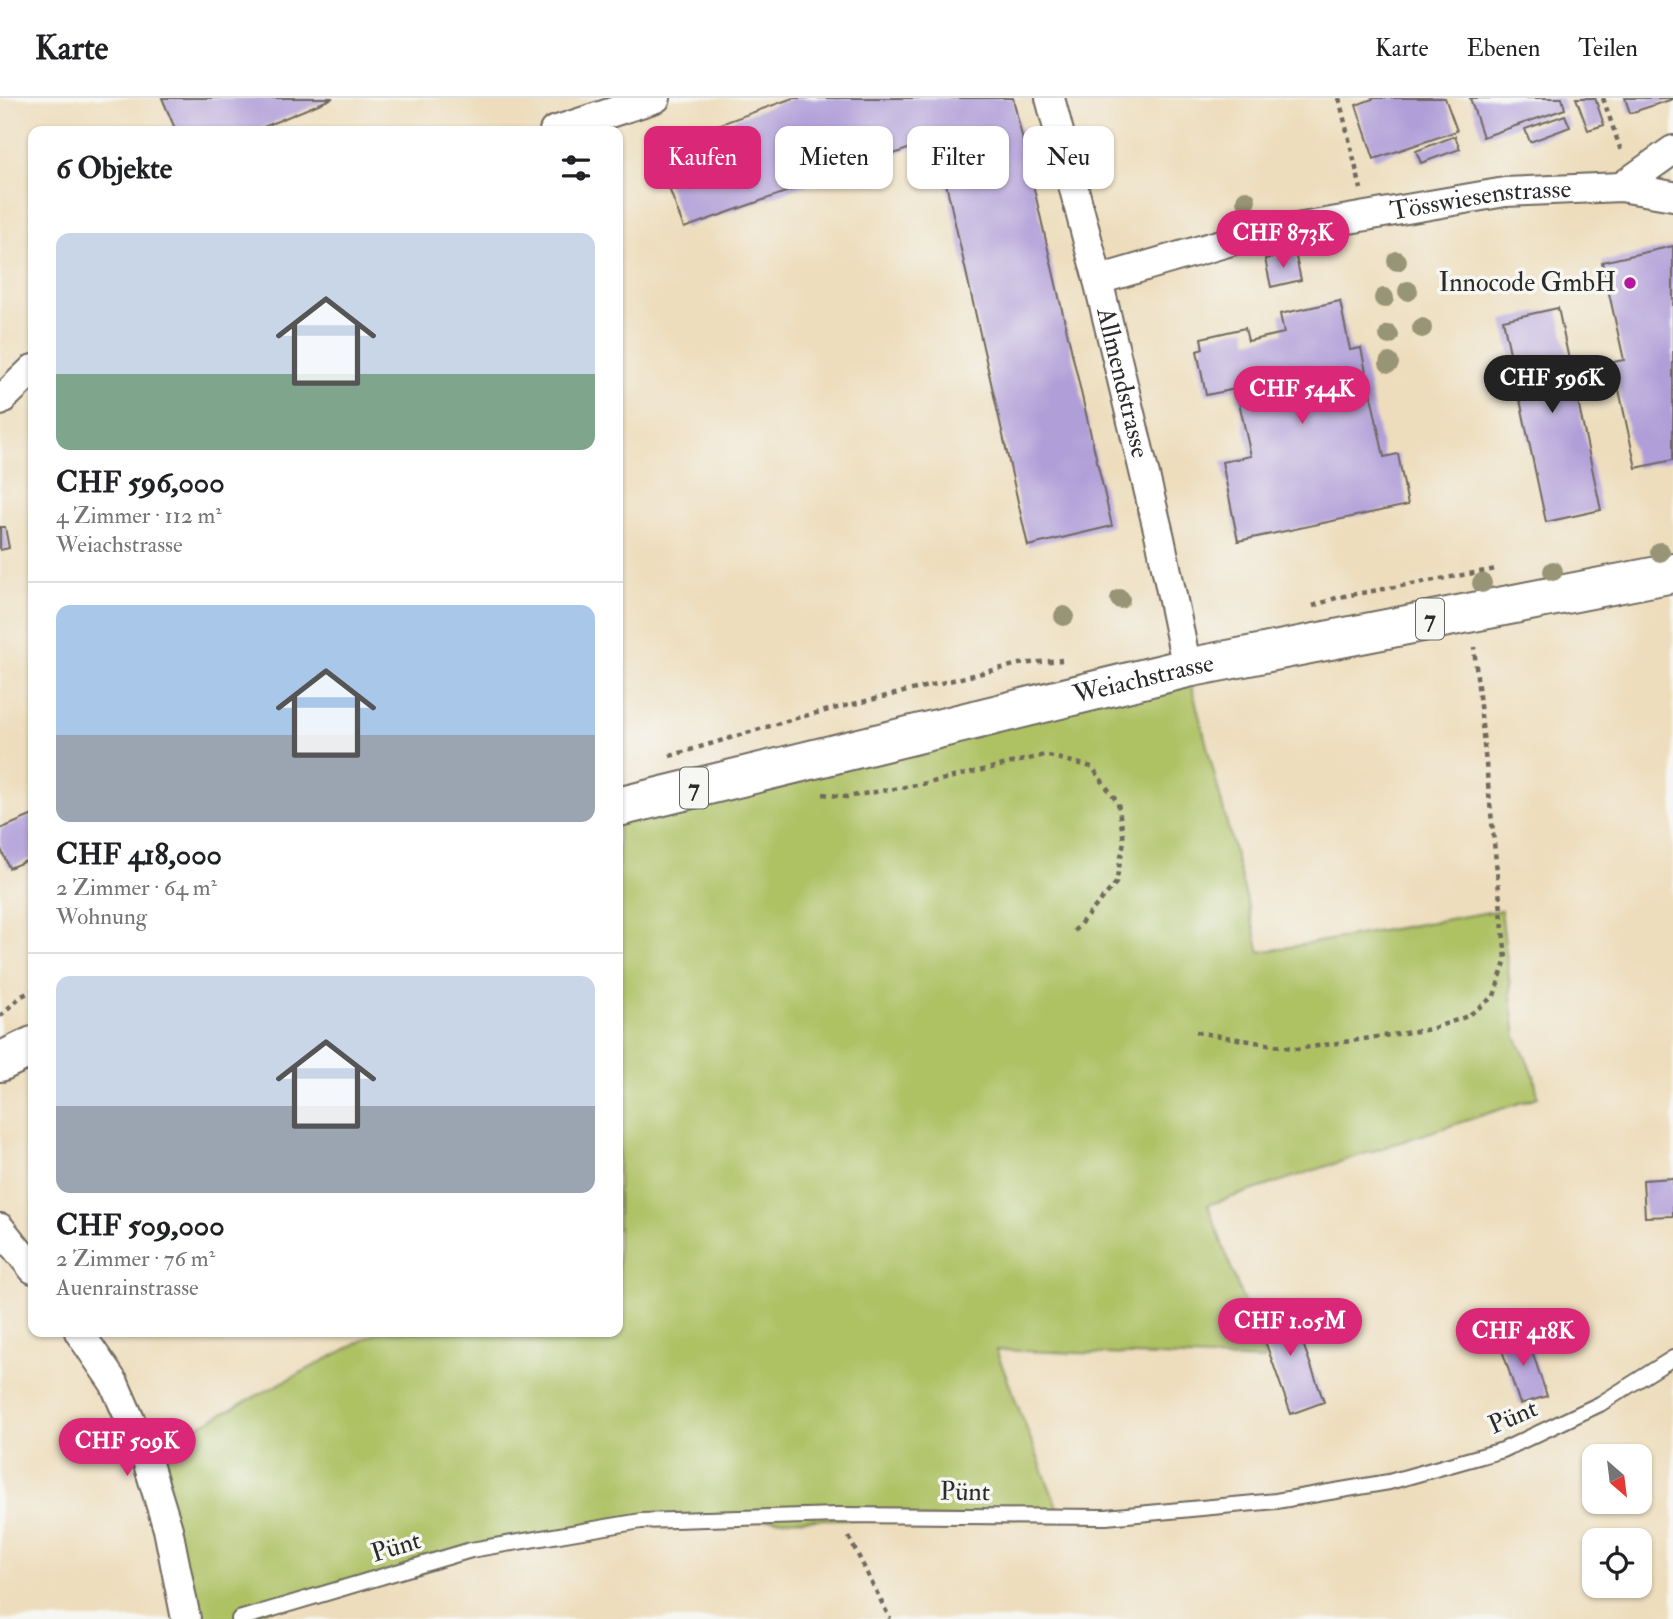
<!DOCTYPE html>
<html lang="de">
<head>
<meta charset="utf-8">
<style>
  :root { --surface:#fff; --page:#f2f2f2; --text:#202124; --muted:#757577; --line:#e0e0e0; --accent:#db2777 }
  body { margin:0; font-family:"IM FELL Double Pica",serif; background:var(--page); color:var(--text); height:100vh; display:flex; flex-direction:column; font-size:26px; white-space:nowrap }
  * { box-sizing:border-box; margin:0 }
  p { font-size:23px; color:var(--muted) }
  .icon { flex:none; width:38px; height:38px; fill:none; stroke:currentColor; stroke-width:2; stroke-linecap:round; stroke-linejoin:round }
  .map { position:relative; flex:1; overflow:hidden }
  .details { position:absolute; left:28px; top:28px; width:595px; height:1211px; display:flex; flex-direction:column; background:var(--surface); border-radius:14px; box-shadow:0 2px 5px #0004 }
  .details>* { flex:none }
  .top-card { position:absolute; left:644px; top:28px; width:665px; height:63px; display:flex; gap:14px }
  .needle { width:46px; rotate:152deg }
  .tools { position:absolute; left:1582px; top:1346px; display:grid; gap:14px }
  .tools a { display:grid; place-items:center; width:70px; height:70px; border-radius:14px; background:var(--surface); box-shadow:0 2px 5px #0004; font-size:35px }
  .price { position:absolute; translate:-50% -60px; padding:0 16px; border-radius:24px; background:var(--accent); color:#fff; font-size:23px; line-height:46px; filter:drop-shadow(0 2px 4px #0008) }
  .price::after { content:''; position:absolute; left:50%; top:42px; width:21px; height:16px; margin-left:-10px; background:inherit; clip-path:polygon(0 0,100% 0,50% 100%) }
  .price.active { background:#222; color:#fff }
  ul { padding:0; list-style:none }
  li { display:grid; align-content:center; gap:14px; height:371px; padding:0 28px }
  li+li { border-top:2px solid var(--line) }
  li span { display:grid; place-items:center; height:217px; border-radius:14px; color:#555 }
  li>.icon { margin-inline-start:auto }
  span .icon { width:126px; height:126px; fill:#fffc; stroke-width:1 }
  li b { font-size:30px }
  h2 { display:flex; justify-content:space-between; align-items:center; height:84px; padding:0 28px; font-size:30px }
  .pill { padding:0 24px; border-radius:14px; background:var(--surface); box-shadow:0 2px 5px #0004; font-size:24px; line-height:63px }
  .pill.active { background:var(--accent); color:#fff }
  header { display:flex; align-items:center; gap:42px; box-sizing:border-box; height:98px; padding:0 35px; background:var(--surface); border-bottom:2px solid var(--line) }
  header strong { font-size:33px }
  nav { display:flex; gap:38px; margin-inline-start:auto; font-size:24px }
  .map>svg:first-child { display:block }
</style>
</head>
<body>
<header>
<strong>Karte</strong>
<nav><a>Karte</a><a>Ebenen</a><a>Teilen</a></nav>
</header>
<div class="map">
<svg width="1673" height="1521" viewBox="0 0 1673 1521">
  <rect width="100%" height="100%" fill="#f6f6f2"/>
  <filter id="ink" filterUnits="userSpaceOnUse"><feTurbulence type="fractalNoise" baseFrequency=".0143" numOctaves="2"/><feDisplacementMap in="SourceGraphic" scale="14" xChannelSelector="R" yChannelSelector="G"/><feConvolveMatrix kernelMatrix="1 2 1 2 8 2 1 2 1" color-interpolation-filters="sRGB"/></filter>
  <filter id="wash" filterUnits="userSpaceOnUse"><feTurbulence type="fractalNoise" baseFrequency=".00686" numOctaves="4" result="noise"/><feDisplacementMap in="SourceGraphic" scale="28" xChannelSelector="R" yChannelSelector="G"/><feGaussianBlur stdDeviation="1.57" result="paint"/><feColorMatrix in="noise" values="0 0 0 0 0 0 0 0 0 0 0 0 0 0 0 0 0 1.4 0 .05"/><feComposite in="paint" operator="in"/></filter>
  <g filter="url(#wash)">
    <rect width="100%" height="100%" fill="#edddbc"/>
    <!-- green -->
    <path fill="#aec164" stroke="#6c7648" stroke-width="2" d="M1187,570l73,284 241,-42 15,127 18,38 4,22 -330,108 57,155 -269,-10 65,167 -420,4 -170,29 -232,69h-53l-41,-165 234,-122h239v-525z"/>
    <g id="blocks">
      <!-- building -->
      <path fill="#b09ed8" d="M162,0h171l-79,33h-78z
        M793,0h220l99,428 -84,20 -92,-407 -252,89 -30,-80z
        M1375,0h70l12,33 -83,28 -18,-54z
        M1470,0h92l3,11 -82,28z
        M1576,0h19l9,27 -16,5z
        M1625,0h48v1l-43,14z
        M1565,17l5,12 -40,15 -5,-13z
        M1455,38l5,13 -39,14 -5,-12z
        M1673,148v214l-37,8 -23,-106 11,-2 -22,-98z
        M1295,155l6,27 -30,7 -6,-28z
        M1340,203l10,49 11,-2 23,109 14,-3 10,51 -170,36 -16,-79 29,-6 -15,-67 -30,6 -9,-44 6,-2 -2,-11 44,-10 3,13 36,-8 -4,-19z
        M1558,210l43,202 -55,12 -43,-202z
        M0,429h5l4,21 -9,2z
        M33,717v43l-24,10 -9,-21v-18z
        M1673,1080v38l-28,1 -2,-37z
        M1288,1204l36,100 -33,12 -36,-101z
        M1526,1235l21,63 -27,8 -21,-63z"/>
    </g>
  </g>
  <g filter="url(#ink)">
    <use href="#blocks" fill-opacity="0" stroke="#6f695e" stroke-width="2"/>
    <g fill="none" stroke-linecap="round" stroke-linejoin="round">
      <defs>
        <path id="service" d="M239,1521l232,-69 170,-29 197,-6 268,2 170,-16 113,-19 114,-32 97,-46 73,-46"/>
        <g id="minor">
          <path id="s1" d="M1050,0l48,182 62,258 27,130"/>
          <path d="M554,33l102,-33"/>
          <path d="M1621,89l52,-37"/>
          <path id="s2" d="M1098,182l147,-43 260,-45 116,-5 52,9"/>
          <path d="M0,303l33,-32"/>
          <path d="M0,1130l33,41"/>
          <path d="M79,1234l35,51 31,71 23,75 18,90"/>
        </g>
        <g id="primary">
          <path id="s3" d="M618,709l569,-139 486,-95"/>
          <path d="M0,964l33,-16"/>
        </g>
      </defs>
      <!-- service casing -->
      <use href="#service" stroke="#6f695e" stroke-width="18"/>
      <!-- minor casing -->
      <use href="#minor" stroke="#6f695e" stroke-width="32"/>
      <!-- primary casing -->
      <use href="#primary" stroke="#6f695e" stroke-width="42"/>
      <!-- path -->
      <path stroke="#6f695e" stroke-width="4.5" stroke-dasharray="5 5" stroke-linecap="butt" d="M1339,0l22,91
        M1603,0l18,53
        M1313,508l26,-9 157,-28
        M670,658l130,-39 219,-53 43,-4
        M823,696l23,3 82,-14 117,-28 47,12 26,36 6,38 -8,42 -42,48
        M0,918l20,-19 13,-7
        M1196,934l101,17 134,-20 37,-13 26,-20 12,-37 -32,-312
        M849,1439l41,82"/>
      <!-- service -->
      <use href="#service" stroke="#fff" stroke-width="14"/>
      <!-- minor -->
      <use href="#minor" stroke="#fff" stroke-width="28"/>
      <!-- primary -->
      <use href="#primary" stroke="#fff" stroke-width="38"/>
    </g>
    <!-- trees -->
    <g fill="#989476">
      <circle cx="1246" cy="102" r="10"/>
      <circle cx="1397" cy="163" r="10"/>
      <circle cx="1408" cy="193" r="10"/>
      <circle cx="1384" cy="200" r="10"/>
      <circle cx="1422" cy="230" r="10"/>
      <circle cx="1389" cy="237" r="10"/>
      <circle cx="1389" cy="265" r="10"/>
      <circle cx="1660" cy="454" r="10"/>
      <circle cx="1553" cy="473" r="10"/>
      <circle cx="1482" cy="485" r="10"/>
      <circle cx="1120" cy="501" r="10"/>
      <circle cx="1064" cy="518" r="10"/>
    </g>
  </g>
  <!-- markers -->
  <circle fill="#b5179e" stroke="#f6f6f2" stroke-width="2.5" cx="1630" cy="185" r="7"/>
  <g text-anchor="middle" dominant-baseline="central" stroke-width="7" stroke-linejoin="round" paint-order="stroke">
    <!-- shield labels -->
    <g fill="#f6f6f2" stroke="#686867" stroke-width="2">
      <rect x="1416" y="500.5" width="28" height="41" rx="5"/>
      <rect x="680" y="669.5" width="28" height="41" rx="5"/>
    </g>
    <g font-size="24" font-weight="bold" fill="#2b2b2b">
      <text x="1430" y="521">7</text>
      <text x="694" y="690">7</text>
    </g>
    <!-- street labels -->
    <g font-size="26" fill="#2b2b2b" stroke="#f6f6f2">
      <text stroke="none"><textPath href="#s2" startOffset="392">Tösswiesenstrasse</textPath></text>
      <text stroke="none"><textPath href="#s1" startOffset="294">Allmendstrasse</textPath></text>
      <text stroke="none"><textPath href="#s3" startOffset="541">Weiachstrasse</textPath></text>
      <text transform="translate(1513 1319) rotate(-23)">Pünt</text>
      <text transform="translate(965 1394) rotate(1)">Pünt</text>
      <text transform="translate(396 1449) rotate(-17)">Pünt</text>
    </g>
    <!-- poi labels -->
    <g font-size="26" fill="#2b2b2b" stroke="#f6f6f2" text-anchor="end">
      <text x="1616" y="185">Innocode GmbH</text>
    </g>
  </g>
</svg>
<div class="tools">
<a><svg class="needle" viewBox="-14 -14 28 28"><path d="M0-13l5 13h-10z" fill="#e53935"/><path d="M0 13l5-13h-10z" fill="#757577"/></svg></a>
<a><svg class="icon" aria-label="locate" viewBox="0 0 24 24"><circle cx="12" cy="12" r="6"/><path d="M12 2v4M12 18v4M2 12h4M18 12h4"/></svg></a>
</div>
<b class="price" style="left:1283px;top:172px">CHF 873K</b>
<b class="price active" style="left:1552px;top:317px">CHF 596K</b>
<b class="price" style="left:1302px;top:328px">CHF 544K</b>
<b class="price" style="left:1290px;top:1260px">CHF 1.05M</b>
<b class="price" style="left:1523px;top:1270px">CHF 418K</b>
<b class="price" style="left:127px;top:1380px">CHF 509K</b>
<div class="top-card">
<a class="pill active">Kaufen</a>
<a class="pill">Mieten</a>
<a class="pill">Filter</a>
<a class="pill">Neu</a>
</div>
<section class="details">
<h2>6 Objekte<svg class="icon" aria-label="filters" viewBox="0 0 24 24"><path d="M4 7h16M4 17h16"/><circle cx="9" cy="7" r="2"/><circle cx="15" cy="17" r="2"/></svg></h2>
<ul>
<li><span style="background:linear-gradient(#c9d6e8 65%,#7fa58c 0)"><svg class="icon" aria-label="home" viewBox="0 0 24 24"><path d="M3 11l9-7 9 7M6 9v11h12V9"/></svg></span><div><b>CHF 596,000</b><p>4 Zimmer · 112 m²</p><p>Weiachstrasse</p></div></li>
<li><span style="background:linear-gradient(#a9c7e8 60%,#9aa5b1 0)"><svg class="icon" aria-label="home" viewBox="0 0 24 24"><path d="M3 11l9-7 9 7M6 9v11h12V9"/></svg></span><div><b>CHF 418,000</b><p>2 Zimmer · 64 m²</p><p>Wohnung</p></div></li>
<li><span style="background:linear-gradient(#c9d6e8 60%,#9aa5b1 0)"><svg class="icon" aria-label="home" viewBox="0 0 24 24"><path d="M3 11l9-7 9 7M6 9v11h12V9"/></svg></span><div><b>CHF 509,000</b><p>2 Zimmer · 76 m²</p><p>Auenrainstrasse</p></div></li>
</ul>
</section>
</div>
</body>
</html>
